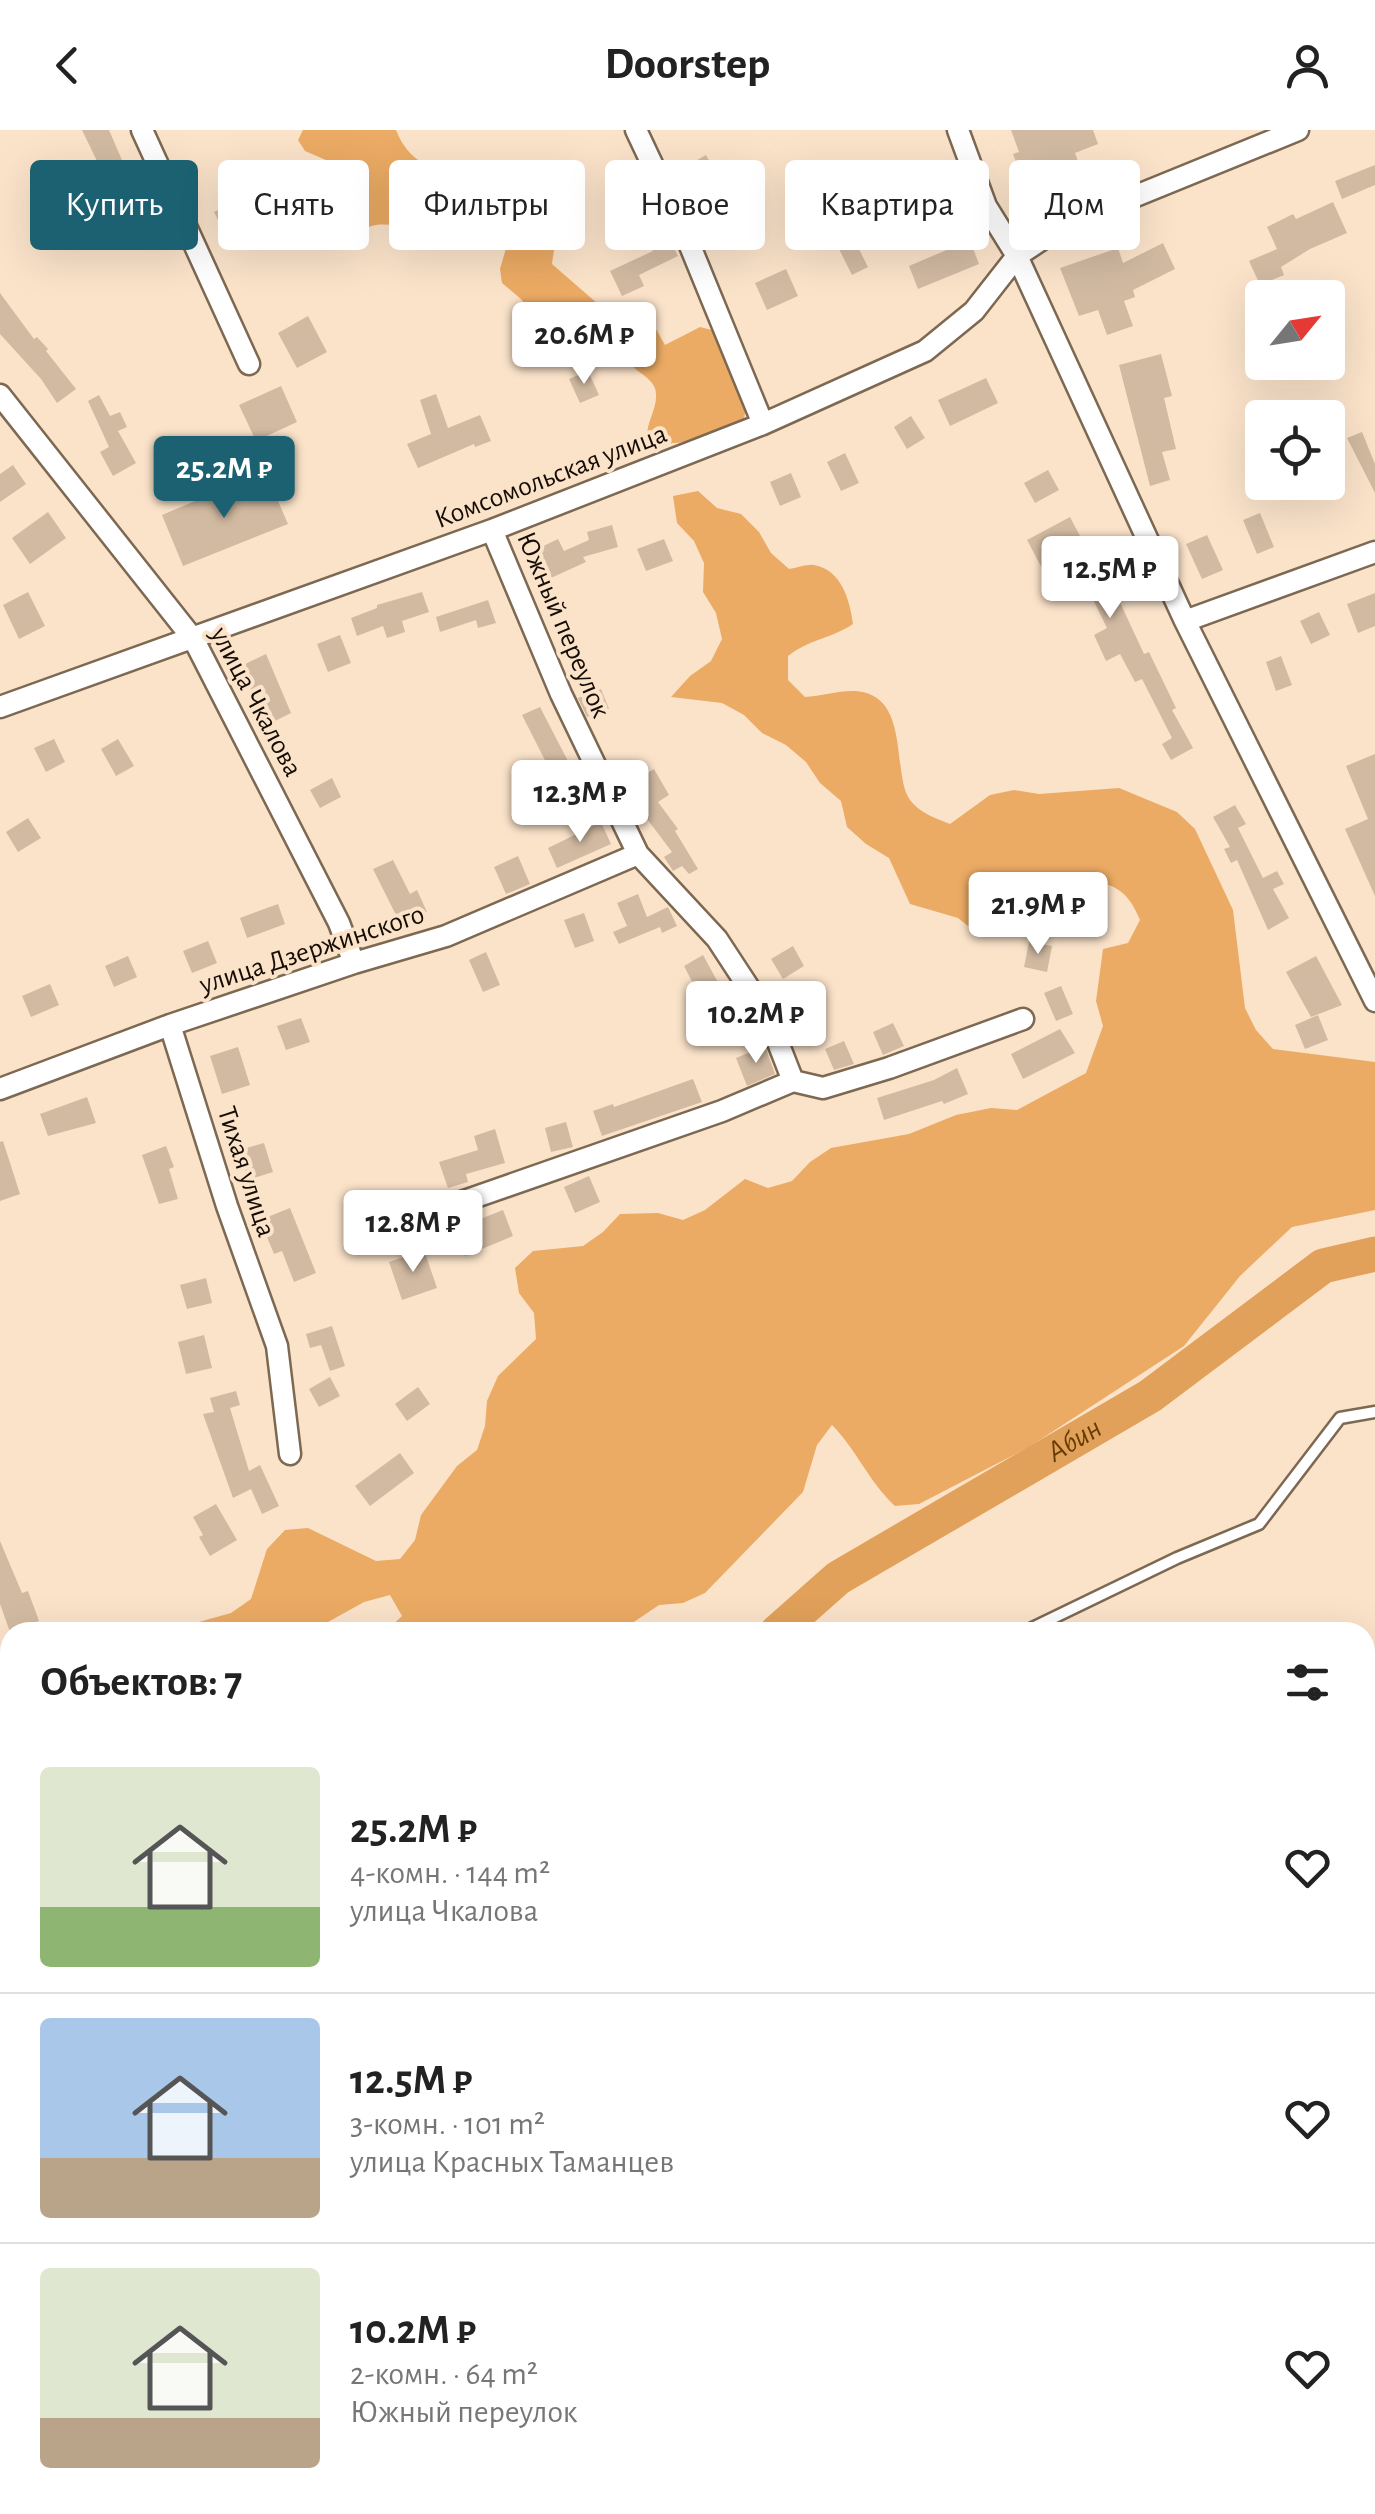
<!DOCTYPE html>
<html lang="ru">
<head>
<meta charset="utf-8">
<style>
  :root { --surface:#fff; --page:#f2f2f2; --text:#222; --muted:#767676; --line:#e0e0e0; --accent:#1b6172 }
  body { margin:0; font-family:"Alegreya Sans",sans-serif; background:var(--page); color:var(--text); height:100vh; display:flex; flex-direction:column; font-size:38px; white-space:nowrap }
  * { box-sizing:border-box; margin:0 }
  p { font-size:32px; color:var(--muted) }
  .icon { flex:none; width:55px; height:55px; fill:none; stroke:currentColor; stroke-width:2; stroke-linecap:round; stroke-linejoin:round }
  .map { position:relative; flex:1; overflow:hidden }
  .details { position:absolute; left:0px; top:1492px; width:1375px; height:892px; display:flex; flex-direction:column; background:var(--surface); border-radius:30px 30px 0 0; box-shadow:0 10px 40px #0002 }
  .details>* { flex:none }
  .top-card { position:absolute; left:30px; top:30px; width:1315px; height:90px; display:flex; gap:20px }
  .needle { width:65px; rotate:60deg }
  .controls { position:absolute; left:1245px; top:150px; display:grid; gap:20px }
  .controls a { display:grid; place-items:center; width:100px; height:100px; border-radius:10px; background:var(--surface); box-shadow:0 10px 40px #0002; font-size:50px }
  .price { position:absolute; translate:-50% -85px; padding:0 22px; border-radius:10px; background:#fff; color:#222; font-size:32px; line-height:65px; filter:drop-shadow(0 2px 5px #0008) }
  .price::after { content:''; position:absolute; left:50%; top:60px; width:30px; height:22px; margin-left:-15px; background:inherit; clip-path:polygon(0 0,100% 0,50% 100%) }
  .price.current { background:var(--accent); color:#fff }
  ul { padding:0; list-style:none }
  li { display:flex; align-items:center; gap:30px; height:250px; padding:0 40px }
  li+li { border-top:2px solid var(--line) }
  li span { display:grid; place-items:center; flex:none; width:280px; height:200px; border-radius:10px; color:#555 }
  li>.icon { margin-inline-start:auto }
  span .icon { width:120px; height:120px; fill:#fffc; stroke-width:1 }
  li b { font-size:42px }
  h2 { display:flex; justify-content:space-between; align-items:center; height:120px; padding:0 40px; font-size:42px }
  .tag { padding:0 35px; border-radius:10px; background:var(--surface); box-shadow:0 10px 40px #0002; font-size:35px; line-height:90px }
  .tag.current { background:var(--accent); color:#fff }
  header { display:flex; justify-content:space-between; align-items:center; height:130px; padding:0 40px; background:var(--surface); font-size:45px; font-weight:700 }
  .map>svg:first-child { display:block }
</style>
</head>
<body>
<header><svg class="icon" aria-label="back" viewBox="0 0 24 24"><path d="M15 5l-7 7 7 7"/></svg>Doorstep<svg class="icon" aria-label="person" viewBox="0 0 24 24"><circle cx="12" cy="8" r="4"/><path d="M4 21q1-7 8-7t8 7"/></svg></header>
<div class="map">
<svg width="1375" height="2384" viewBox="0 0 1375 2384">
  <rect width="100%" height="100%" fill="#fbe3ca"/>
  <!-- forest -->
  <path fill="#ebab64" d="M303,0h93c9,23 27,40 54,39 11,-1 19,-5 31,-1 20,6 30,27 51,36 19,8 34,1 49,20l-27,26 -2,14 46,40 38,4 11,5 18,32 35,-18 12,3 34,77 -2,12c-23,16 -71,32 -97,20 -1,-17 10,-29 9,-45 0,-11 -10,-17 -18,-23 -9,-7 -20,-20 -31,-24 -18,-8 -40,14 -59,12l-26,-59 -20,-17 -2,-14 11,-38 -15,-20c-25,0 -53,12 -79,15 -14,2 -27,-3 -41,-1 -11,2 -18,7 -30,6 -11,-22 2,-41 -4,-64l-37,-16 -7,-11z
    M698,361l19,17 24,6 18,18 12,21 18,16c7,-1 19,-5 25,-4 28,5 36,36 39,59 -23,15 -43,15 -65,32v24l17,17c15,-1 32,-6 47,-6 60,0 39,83 58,109 10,13 25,18 40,24l40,-29 24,-5 25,4 80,-6 58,24 18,17 38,81 12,98 11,22 17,19 102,13v148l-83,17 -52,49 -56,70 -155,101 -110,57 -24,2c-26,-24 -39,-57 -63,-81l-15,20 -14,47 -98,101 -22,10 -24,2 -40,27h-234l17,-16 -12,-21 -26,7 -54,30h-147l68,-19 20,-14 16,-50 18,-19 23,-2 68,33 24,-2 15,-19 6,-25 36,-49 20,-16 8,-24 2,-25 11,-25 38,-37 -2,-26 -15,-20 -4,-25 18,-17 50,-5 20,-14 17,-18 38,-1 25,7 22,-10 40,-31 23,9 24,-7 18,-19 21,-14 78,-14 47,-19 35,-7 26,2 69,-37 17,-47 -7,-25 7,-52 25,-6 12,-23c-11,-27 -24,-37 -53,-39l-19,16 -47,13 -19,19 -24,5 -20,-16 -48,-14 -21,-46 -23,-14 -19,-17 -6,-26 -21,-18 -14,-21 -20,-17 -24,-12 -18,-18 -22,-12 -51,-6 19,-21 21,-15 11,-22 -6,-26 -13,-21 1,-29 -10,-22 -17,-18 -4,-27z
    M10,1529v120l-10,12v-131z"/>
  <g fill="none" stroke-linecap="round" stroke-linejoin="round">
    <!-- river -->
    <g stroke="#e1a15a" stroke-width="35">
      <path id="s1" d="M777,1502l61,-54 312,-182 173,-130 52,-12"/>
      <path d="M0,1919l10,-3"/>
    </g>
  </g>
  <!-- building -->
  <path fill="#d2baa2" d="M82,0h27l22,51 4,-2 13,23 -25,13z
    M1011,0h82l5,14 -23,9 7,19 -54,21 -15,-39 6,-2z
    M706,25l37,68 -20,10 -25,-47 -4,2 -11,-20z
    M1375,35v20l-33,14 -7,-18z
    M641,57l19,40 3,-2 15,31 -39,19 5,11 -22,10 -12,-25 43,-20 -20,-42 -8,4 -7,-15z
    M242,68l14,28 -28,14 -14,-28z
    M1333,72l14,31 -37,16 -29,18 3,8 -24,10 -11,-24 28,-12 -10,-22 26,-13 3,5z
    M852,105l16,32 -16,8 -16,-32z
    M970,110l9,24 -61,25 -9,-23z
    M1163,113l12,26 -42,21 2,7 -11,4 9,25 -26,9 -9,-25 -19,6 -19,-48 58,-20 5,15z
    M786,139l12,27 -31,14 -12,-27z
    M0,163l34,46 3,-2 11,12 -2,2 30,38 -19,14 -16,-24 -41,-45z
    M308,186l19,36 -30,16 -19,-35z
    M1161,224l11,42 -8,2 12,51 -14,3 8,28 -20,6 -31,-121z
    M588,241l11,24 -19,8 -11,-24z
    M986,248l12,25 -48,23 -12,-26z
    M281,256l16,36 -41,19 -17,-36z
    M436,264l12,34 32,-13 11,26 -16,6 -1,-3 -56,24 -11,-24 24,-10 -11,-34z
    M99,265l11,21 10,-4 7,15 -9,4 18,32 -23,13 -13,-24 9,-5 -21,-46z
    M911,286l14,22 -18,11 -13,-22z
    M1362,302l13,32v29l-28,-55z
    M845,323l14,30 -18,8 -14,-29z
    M13,335l13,19 -26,18v-28z
    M1048,340l11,20 -24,13 -11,-20z
    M791,343l10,24 -21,9 -10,-24z
    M269,350l19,44 -105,42 -21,-51 71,-30 3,8z
    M48,382l18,26 -36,26 -18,-26z
    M1260,383l14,34 -17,7 -14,-34z
    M1070,387l20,38 4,-2 16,28 34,73 5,-2 27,56 -4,2 21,38 -22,12 -9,-16 10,-6 -30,-59 -7,3 -15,-28 -14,7 -12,-26 13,-7 -34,-69 -28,15 -18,-34z
    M612,395l6,22 -35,10 3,5 -35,16 -14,-29 21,-10 6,12 25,-11 -2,-8z
    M1207,405l16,35 -21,9 -16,-35z
    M664,409l9,22 -27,10 -9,-22z
    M28,462l17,34 -26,13 -16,-34z
    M422,462l7,20 -27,9 3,11 -18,6 -4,-12 -26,10 -6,-18 26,-10v-3z
    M1375,463v33l-17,7 -11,-29z
    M488,470l8,23 -18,5 -2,-8 -36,12 -4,-15z
    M1319,482l11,23 -19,9 -11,-23z
    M340,505l11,28 -23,9 -11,-28z
    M266,524l25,59 -22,11 -30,-57z
    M1281,526l11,29 -16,6 -10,-29z
    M601,559l8,20 -22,8 -9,-19z
    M540,577l31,60 -18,9 -31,-61z
    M54,609l11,23 -19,10 -12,-24z
    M118,609l16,27 -18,10 -15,-27z
    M1375,624v142l-30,-67 23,-10 -22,-53z
    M654,639l15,26 -11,7 20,27 -3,2 23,38 -9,5 -7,-8 -9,5 -9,-14 8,-5 -31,-41 -5,3 -15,-26z
    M332,648l9,19 -21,11 -10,-18z
    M1235,675l11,19 -8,4 25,50 14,-7 7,13 -11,5 16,29 -21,12 -31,-70 -6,3 -7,-14 6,-2 -17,-30z
    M28,688l13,20 -23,14 -12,-20z
    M601,692l10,22 -54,24 -9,-20z
    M518,726l12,28 -24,10 -12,-27z
    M393,730l17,34 7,-4 10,22 -26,13 -28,-56z
    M638,764l9,23 21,-10 9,19 -15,7 -2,-6 -41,17 -6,-12 14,-6 -10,-23z
    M278,774l7,20 -38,14 -7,-20z
    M584,783l10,28 -19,7 -11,-28z
    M208,811l9,22 -25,10 -9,-22z
    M1029,812l23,4 -5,26 -23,-5z
    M793,816l11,20 -21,13 -12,-20z
    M486,822l14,33 -17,7 -14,-32z
    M703,825l29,53 -20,13 -28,-55z
    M128,826l9,21 -23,10 -9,-21z
    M1316,826l26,49 -31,12 -25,-45z
    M50,854l9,21 -28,12 -9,-21z
    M1061,856l12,28 -17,7 -12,-28z
    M814,866l11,23 -26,13 -11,-23z
    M1318,885l10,25 -23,9 -10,-24z
    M301,888l9,24 -24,8 -9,-24z
    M893,893l11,23 -21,9 -10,-23z
    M1060,899l15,24 -52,26 -12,-25z
    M844,911l10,23 -20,6 -9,-21z
    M765,916l10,28 -28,12 -11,-28z
    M238,917l12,38 -28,9 -12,-38z
    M957,938l11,26 -24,10 -2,-3 -58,19 -7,-22 57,-18z
    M693,949l9,23 -100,34 -9,-25 20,-7 1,3z
    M87,967l9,26 -48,13 -8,-22z
    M566,992l7,25 -22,5 -6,-24z
    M495,999l10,34 -39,11 2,8 -20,6 -9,-26 39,-12 -4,-14z
    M3,1011l17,53 -20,7v-59z
    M264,1013l9,29 -25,8 -9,-30z
    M166,1016l8,21 -5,2 9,30 -19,5 -17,-49z
    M589,1046l11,26 -25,11 -11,-26z
    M290,1078l26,65 -22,9 -12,-31 -8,3 -14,-34z
    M503,1080l10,26 -48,20 -12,-26z
    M424,1120l13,38 -35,12 -13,-38z
    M206,1148l6,25 -25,6 -7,-24z
    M332,1196l13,40 -15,5 -9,-26 -11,3 -4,-14z
    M204,1205l8,33 -26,6 -8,-32z
    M330,1247l10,19 -21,11 -10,-18z
    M418,1257l12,17 -23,17 -12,-17z
    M236,1261l4,14 -10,3 19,63 11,-6 19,41 -17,8 -11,-25 -18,9 -30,-84 11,-2 -4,-14z
    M400,1323l14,20 -44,33 -15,-20z
    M216,1374l21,36 -27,16 -11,-19 4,-2 -10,-18z
    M0,1411l22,52 6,-2 11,30 -29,11 -10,-28z"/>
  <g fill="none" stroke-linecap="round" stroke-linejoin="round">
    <defs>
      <path id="service" d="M1024,1502l153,-74 82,-34 81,-106 35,-6
        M1365,1885l10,38
        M1365,1969l10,-4
        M1365,2361l7,23
        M1270,2375l4,9"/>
      <path id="minor" d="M142,0l107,234
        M636,0l50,106 77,188
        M958,0l28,76 31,50 168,365 190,380
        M0,265l194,245 145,283 15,40
        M492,400l69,164 77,160 79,85 51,78 25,64
        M1185,491l190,-69
        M0,577l492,-177 271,-106 162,-73 49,-40 43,-55 45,-30 236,-96
        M170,895l57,181 50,140 13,108
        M793,951l30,7 66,-20 134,-49
        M0,959l170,-64 184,-62 92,-27 192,-82
        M381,1100l341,-119 71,-30
        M0,2139l10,-6
        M1365,2149l10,-1
        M1026,2375l4,9
        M101,2384l31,-9
        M775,2384l3,-9"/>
    </defs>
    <!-- service casing -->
    <use href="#service" stroke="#7d6852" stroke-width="15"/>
    <!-- minor casing -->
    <use href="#minor" stroke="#7d6852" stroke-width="25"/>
    <!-- service -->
    <use href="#service" stroke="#fff" stroke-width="10"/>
    <!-- minor -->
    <use href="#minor" stroke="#fff" stroke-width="20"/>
  </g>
  <g text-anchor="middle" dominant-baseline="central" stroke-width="8" stroke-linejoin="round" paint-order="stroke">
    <!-- street labels -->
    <g font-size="28" fill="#150d05" stroke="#fbe3ca">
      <text transform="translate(551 347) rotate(-21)">Комсомольская улица</text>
      <text transform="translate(563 495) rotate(67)">Южный переулок</text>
      <text transform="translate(256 572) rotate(62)">улица Чкалова</text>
      <text transform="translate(312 820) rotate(-18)">улица Дзержинского</text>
      <text transform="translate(246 1042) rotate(72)">Тихая улица</text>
    </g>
    <!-- water labels -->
    <g font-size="30" font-style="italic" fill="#643b00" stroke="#fbe3ca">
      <text stroke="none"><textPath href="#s1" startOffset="355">Абин</textPath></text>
    </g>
  </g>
</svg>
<div class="controls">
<a><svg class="needle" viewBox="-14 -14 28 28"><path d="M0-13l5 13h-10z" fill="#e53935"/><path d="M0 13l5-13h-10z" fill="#767676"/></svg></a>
<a><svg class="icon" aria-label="locate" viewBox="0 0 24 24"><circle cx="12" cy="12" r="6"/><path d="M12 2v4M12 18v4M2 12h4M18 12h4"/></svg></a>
</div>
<b class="price" style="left:584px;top:257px">20.6M ₽</b>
<b class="price current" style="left:224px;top:391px">25.2M ₽</b>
<b class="price" style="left:1110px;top:491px">12.5M ₽</b>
<b class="price" style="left:580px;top:715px">12.3M ₽</b>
<b class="price" style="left:1038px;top:827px">21.9M ₽</b>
<b class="price" style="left:756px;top:936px">10.2M ₽</b>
<b class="price" style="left:413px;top:1145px">12.8M ₽</b>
<div class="top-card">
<a class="tag current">Купить</a>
<a class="tag">Снять</a>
<a class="tag">Фильтры</a>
<a class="tag">Новое</a>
<a class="tag">Квартира</a>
<a class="tag">Дом</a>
</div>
<section class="details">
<h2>Объектов: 7<svg class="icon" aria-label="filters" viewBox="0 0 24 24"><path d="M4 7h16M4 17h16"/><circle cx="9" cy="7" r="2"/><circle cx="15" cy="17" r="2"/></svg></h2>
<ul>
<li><span style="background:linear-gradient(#dfe7d0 70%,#8fb573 0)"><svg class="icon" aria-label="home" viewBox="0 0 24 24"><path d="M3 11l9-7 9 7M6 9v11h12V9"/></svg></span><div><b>25.2M ₽</b><p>4-комн. · 144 m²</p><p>улица Чкалова</p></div><svg class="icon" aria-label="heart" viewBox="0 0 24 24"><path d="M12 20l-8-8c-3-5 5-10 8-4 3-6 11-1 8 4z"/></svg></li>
<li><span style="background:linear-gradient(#a9c7e8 70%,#b9a48a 0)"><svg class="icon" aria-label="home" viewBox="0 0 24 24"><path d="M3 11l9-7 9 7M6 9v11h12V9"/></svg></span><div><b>12.5M ₽</b><p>3-комн. · 101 m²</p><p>улица Красных Таманцев</p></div><svg class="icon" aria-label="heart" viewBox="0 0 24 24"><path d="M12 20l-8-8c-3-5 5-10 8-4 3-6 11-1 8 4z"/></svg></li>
<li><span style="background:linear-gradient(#dfe7d0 75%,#b9a48a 0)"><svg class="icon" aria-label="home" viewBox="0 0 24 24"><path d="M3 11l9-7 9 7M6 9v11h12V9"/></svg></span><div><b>10.2M ₽</b><p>2-комн. · 64 m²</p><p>Южный переулок</p></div><svg class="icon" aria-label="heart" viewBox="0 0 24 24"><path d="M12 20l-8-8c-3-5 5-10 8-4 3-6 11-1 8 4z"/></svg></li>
</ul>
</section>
</div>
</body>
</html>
